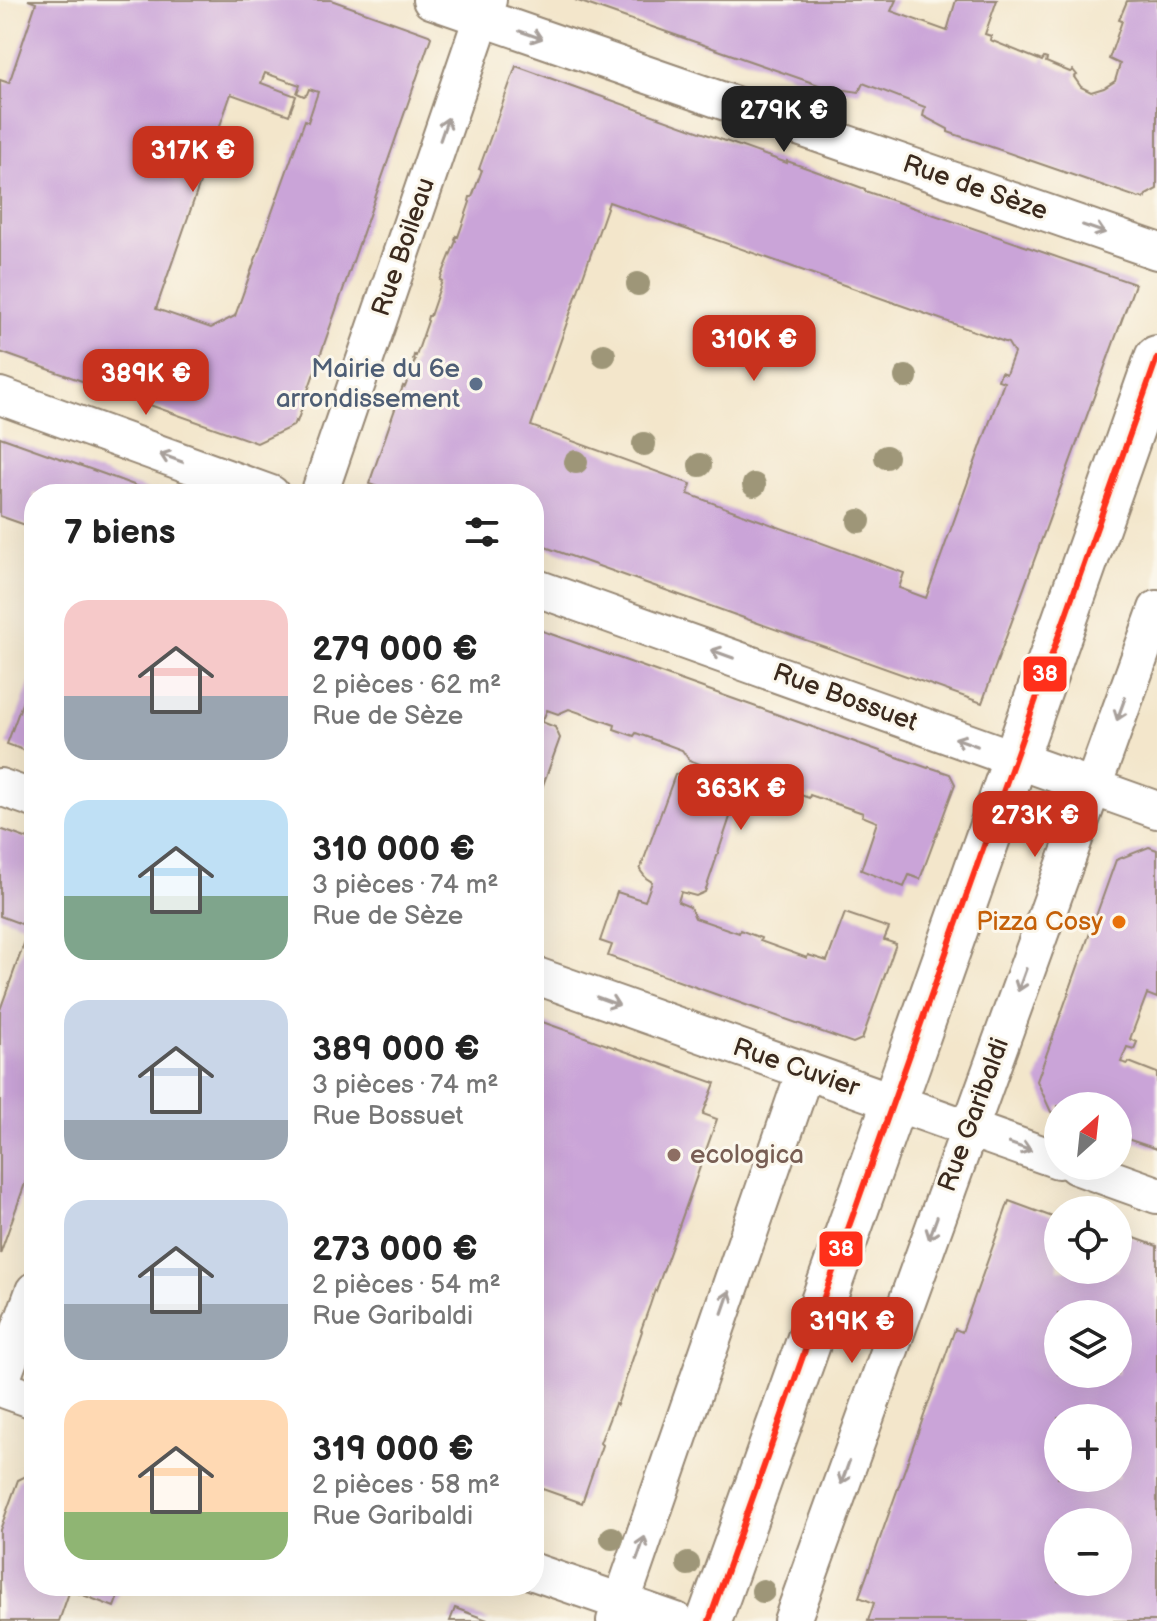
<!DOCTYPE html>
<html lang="fr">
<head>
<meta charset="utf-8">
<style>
  :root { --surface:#fff; --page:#f2f2f2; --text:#222; --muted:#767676; --accent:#c8321e }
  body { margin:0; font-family:"Balsamiq Sans",sans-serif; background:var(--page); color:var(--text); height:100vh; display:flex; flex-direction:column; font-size:30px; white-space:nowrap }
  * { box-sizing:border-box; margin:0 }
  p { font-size:26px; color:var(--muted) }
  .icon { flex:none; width:44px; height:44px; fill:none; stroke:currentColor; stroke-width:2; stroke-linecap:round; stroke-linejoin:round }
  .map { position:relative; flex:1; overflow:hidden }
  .details { position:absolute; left:24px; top:484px; width:520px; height:1112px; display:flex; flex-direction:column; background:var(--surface); border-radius:32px; box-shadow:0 8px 32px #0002 }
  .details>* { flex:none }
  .needle { width:52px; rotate:27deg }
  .tools { position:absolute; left:1044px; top:1092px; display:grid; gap:16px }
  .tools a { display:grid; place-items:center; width:88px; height:88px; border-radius:50%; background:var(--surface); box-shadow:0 8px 32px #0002; font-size:40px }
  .price { position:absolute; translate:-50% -68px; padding:0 18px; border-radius:16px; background:var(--accent); color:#fff; font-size:26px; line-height:52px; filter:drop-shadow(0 2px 4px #0008) }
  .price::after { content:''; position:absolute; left:50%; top:48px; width:24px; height:18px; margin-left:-12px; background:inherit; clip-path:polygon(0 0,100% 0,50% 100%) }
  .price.active { background:#222; color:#fff }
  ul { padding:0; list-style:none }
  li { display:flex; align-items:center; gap:24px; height:200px; padding:0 40px }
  li span { display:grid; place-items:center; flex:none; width:224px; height:160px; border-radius:24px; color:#555 }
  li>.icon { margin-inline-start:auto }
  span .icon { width:96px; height:96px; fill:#fffc; stroke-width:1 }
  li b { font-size:34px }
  h2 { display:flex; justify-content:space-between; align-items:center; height:96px; padding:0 40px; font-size:34px }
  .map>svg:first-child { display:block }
</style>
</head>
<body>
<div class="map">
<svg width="1157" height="1621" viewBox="0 0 1157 1621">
  <rect width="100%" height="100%" fill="#fbf7ec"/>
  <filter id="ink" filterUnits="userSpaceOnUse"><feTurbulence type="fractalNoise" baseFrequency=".0125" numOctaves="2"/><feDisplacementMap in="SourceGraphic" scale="16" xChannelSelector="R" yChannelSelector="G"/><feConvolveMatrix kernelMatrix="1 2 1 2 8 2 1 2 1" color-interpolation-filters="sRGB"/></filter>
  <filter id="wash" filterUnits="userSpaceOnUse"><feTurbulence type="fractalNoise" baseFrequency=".006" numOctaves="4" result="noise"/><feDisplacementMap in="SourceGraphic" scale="32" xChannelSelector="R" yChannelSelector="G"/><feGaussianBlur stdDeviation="1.8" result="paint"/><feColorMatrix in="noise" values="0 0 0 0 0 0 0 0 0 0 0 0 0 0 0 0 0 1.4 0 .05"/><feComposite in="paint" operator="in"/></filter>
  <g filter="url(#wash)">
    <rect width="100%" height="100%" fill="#f3e6cb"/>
    <g id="blocks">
      <!-- building -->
      <path fill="#caa4d8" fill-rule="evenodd" d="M28,0h303l98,35 2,2 -134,385 -2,-1 -2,5 -36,17 -257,-91v-272l9,3 27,-80zM265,73l35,12 -3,8 7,3 3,-2 2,-5 9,3 -10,30 -3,-2 -70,196 -24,12 -55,-19 75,-215 58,21 7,-19 -35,-13z
        M575,0h321l-5,11 56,20 9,-31h41l-12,34 6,2 -1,4 52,21 2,-3 3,1 -1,3 24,10 3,-2 4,5 -3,2 7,10 10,5 13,-4 11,-7 5,-17 -11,-5 13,-38 -3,-1 8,-19 30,-1v189l-11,6 -2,4 -3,-2 -2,1 -191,-66v-3l-25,-13 2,-9 -62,-24 -4,9 -27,-4 -2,1z
        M516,66l271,97v-2l48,17 30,11v2l270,93 -153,419 -448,-160v-49h-136l-29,-10 34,-98 2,1 10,-27 -2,-1 1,-4 2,1 12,-35 -1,-1 1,-4h2l12,-35 -2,-1 16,-39 -1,-1 1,-4 2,1 12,-35 -1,-1 1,-4h2l10,-27 -3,-1zM609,202l399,141 6,10 -8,21 -5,-2 -3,8 6,2 -78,216 -27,-10 5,-15 -216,-79 3,-10 -160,-58z
        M0,437l104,37 54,20h-124v34l-34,-12z
        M534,628l394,140 1,-1 21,7 5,10 -35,95 -11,-4 -5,12 -43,-17 16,-48 -15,-6 1,-3 -53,-18 -1,3 -20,-7 1,-2 -46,-17 -10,4 -11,-3 -4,12 11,4 6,10 -31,93 -9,4 -15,-4 -3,10 12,5 5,11 44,15 1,-3 21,8 -1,3 47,17 1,-3 19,6 18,-48 44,15 -5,12 12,4 -34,95 -9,4 -245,-87 4,-11 -12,-4 17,-49 28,9 7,-19 -6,-4 -6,-8 35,-95 8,-3 13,5 4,-13 -11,-4 -7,-10 -46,-17 -2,3 -20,-7 1,-4 -46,-16 -11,5 -11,-4 -5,12 13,5 5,11 -26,72z
        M34,671v83l-27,-10z
        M0,829l34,12v317l-34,96v-244l30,-83 -30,-11z
        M1149,847l8,3v148l-10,-4 -17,45 7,3 -3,7 -7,-2 -6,15 7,2 1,-2 28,11v76l-39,-13v-30h-60v8l-7,-2 -14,-31 79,-221z
        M534,1019l181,64 -12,31 14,5 -61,172 -1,-1 -5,15 -9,25 1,1 -25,74 -2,-1 -15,39 2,2 -20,58 -48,-17z
        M1009,1201l49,18v51h60v-38l39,14v375h-289l6,-18 -15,-6 96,-268 7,3zM1058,1314h60v60h-60zM1058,1418h60v60h-60zM1058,1522h60v60h-60z
        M34,1472v114h88l-8,21 -44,-17 -11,31h-59v-91l18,-50z
        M455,1608l35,13h-40z"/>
    </g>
  </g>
  <g filter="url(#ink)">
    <use href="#blocks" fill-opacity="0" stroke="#978874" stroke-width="2"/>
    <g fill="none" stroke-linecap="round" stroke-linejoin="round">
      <defs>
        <path id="street" d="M431,0l726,251
          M0,396l271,98
          M319,494l169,-494
          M534,587l623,223
          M0,787l34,12
          M534,975l524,185
          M1076,1166l81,29
          M0,1384l34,-93
          M0,1388l34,12
          M534,1572l142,49
          M615,1621l190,-550
          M792,1621l365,-1012"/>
        <path id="primary" d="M709,1621l200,-560 248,-703"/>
      </defs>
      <!-- street casing -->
      <use href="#street" stroke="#978874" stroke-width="40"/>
      <!-- primary casing -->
      <use href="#primary" stroke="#978874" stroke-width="48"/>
      <!-- street -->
      <use href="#street" stroke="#fff" stroke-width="36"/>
      <!-- primary -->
      <use href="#primary" stroke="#fff" stroke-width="44"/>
      <defs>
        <path id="bus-1" d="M709,1621l448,-1263"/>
      </defs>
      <!-- bus-1 casing -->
      <use href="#bus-1" stroke="#fbf7ec" stroke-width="12"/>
      <!-- bus-1 -->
      <use href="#bus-1" stroke="#ff301a" stroke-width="6"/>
    </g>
    <!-- trees -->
    <g fill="#9e9678">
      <circle cx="638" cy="284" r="12"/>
      <circle cx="604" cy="355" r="12"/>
      <circle cx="906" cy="377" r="12"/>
      <circle cx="644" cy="444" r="12"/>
      <circle cx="886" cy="457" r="12"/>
      <circle cx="576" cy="462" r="12"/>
      <circle cx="700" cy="465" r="12"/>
      <circle cx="754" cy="485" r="12"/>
      <circle cx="859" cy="521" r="12"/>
      <circle cx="612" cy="1538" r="12"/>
      <circle cx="688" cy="1564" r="12"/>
      <circle cx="763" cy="1591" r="12"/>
    </g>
    <!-- one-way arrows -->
    <defs><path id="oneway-shaft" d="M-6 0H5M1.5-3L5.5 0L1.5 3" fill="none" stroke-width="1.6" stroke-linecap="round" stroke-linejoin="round" transform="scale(2)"/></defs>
    <g stroke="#a79f9a">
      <use href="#oneway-shaft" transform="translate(531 35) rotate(19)"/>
      <use href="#oneway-shaft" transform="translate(444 129) rotate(-71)"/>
      <use href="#oneway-shaft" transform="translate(1094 229) rotate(19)"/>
      <use href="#oneway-shaft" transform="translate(171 458) rotate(-160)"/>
      <use href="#oneway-shaft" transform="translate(722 654) rotate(-160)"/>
      <use href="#oneway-shaft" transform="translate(1121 709) rotate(110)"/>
      <use href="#oneway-shaft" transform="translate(966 742) rotate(-160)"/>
      <use href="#oneway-shaft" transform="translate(1022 980) rotate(110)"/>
      <use href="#oneway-shaft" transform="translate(608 1001) rotate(20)"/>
      <use href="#oneway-shaft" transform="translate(1020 1147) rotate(19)"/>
      <use href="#oneway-shaft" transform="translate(933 1228) rotate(110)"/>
      <use href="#oneway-shaft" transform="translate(726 1302) rotate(-71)"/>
      <use href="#oneway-shaft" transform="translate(845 1473) rotate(110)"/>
      <use href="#oneway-shaft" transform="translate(641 1548) rotate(-71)"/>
    </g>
  </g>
  <!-- markers -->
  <circle fill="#5c6f8a" stroke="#fbf7ec" stroke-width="3" cx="476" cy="384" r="8"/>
  <circle fill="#e8710a" stroke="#fbf7ec" stroke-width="3" cx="1119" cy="922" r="8"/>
  <circle fill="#8d6e63" stroke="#fbf7ec" stroke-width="3" cx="674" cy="1155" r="8"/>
  <g text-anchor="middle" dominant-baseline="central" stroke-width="6" stroke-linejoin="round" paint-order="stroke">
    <!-- street labels -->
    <g font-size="26" fill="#3b2a1e" stroke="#fbf7ec">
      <text transform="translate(975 188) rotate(19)">Rue de Sèze</text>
      <text transform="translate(404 247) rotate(-71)">Rue Boileau</text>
      <text transform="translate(845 698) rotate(20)">Rue Bossuet</text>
      <text transform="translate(796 1068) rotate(19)">Rue Cuvier</text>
      <text transform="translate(974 1115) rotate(-70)">Rue Garibaldi</text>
    </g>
    <!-- service labels -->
    <g font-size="26" fill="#4e5e75" stroke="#fbf7ec" text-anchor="end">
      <text x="460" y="369">Mairie du 6e<tspan x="460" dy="30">arrondissement</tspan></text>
    </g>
    <!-- food labels -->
    <g font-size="26" fill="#c56008" stroke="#fbf7ec" text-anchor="end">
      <text x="1103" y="922">Pizza Cosy</text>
    </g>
    <!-- education labels -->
    <g font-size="26" fill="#785e54" stroke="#fbf7ec" text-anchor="start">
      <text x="690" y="1155">ecologica</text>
    </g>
  </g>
  <g stroke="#fbf7ec" stroke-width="3">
    <rect x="1022" y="655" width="46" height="38" rx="8" fill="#ff301a"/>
    <rect x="818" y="1230" width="46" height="38" rx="8" fill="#ff301a"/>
  </g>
  <g font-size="22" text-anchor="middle" font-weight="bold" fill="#fff">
    <text x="1045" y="681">38</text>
    <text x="841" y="1256">38</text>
  </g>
</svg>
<div class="tools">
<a><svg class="needle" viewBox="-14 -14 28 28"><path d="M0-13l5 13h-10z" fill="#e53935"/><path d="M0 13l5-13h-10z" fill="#767676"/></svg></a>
<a><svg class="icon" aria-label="locate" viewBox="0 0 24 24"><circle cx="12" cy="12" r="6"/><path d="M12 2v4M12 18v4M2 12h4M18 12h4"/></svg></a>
<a><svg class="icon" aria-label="layers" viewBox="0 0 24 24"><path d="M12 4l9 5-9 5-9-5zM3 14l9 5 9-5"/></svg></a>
<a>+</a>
<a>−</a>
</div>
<b class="price active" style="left:784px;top:154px">279K €</b>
<b class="price" style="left:193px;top:194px">317K €</b>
<b class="price" style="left:754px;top:383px">310K €</b>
<b class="price" style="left:146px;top:417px">389K €</b>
<b class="price" style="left:741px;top:832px">363K €</b>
<b class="price" style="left:1035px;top:859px">273K €</b>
<b class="price" style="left:852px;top:1365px">319K €</b>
<section class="details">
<h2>7 biens<svg class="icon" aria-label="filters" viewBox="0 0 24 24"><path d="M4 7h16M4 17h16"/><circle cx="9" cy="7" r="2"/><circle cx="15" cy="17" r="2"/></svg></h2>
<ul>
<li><span style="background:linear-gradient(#f6c9c9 60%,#9aa5b1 0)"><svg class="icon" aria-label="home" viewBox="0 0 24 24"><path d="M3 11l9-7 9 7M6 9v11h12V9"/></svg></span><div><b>279 000 €</b><p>2 pièces · 62 m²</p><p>Rue de Sèze</p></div></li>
<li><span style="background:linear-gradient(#bfe0f5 60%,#7fa58c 0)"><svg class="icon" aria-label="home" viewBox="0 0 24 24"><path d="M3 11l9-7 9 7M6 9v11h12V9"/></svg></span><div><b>310 000 €</b><p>3 pièces · 74 m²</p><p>Rue de Sèze</p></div></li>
<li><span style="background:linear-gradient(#c9d6e8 75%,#9aa5b1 0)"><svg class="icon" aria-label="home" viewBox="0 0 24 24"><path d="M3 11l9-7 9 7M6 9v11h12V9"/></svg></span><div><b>389 000 €</b><p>3 pièces · 74 m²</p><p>Rue Bossuet</p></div></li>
<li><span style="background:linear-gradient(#c9d6e8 65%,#9aa5b1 0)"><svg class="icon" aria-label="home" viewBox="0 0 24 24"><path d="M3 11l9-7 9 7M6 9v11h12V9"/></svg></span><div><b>273 000 €</b><p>2 pièces · 54 m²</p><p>Rue Garibaldi</p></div></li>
<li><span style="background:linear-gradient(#ffd9b3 70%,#8fb573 0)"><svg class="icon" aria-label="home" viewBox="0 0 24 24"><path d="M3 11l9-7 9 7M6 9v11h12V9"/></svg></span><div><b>319 000 €</b><p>2 pièces · 58 m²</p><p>Rue Garibaldi</p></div></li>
</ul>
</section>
</div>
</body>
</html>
